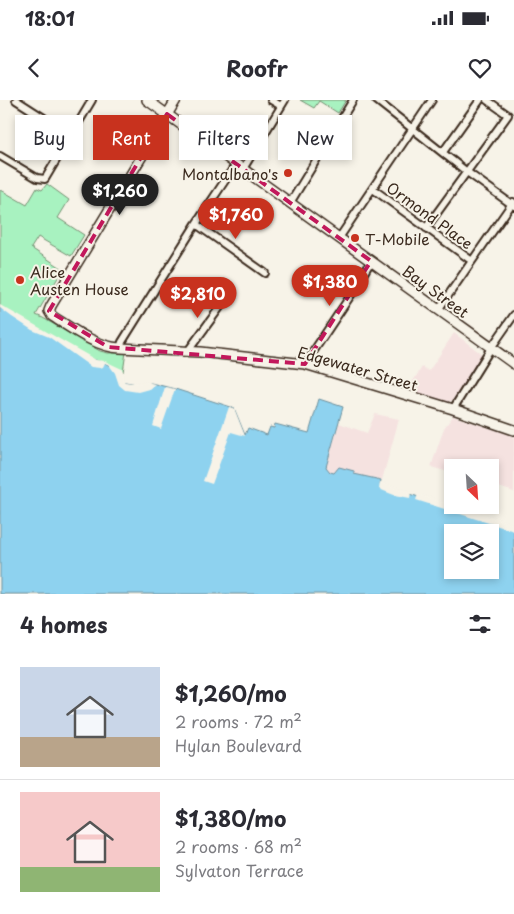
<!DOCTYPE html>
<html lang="en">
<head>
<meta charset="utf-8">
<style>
  :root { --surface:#fff; --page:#f2f2f3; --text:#2b2b33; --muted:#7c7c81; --line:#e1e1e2; --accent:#c8321e }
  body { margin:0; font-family:"Playpen Sans",sans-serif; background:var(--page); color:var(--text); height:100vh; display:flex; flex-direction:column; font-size:19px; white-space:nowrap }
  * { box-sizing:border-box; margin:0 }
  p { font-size:16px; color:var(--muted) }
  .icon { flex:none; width:28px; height:28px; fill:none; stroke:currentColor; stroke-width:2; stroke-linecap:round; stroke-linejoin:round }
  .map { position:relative; height:494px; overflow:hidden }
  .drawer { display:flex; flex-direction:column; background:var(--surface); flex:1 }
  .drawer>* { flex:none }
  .hud { position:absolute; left:15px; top:15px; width:485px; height:45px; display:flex; gap:10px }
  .needle { width:32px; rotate:155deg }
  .fabs { position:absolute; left:444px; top:359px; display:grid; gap:10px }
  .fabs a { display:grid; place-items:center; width:55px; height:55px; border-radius:0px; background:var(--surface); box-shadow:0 2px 8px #0003; font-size:25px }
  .price { position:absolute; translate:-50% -42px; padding:0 11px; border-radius:18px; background:var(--accent); color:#fff; font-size:16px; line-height:32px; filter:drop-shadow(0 1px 2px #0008) }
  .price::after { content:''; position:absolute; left:50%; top:30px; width:15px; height:11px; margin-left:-8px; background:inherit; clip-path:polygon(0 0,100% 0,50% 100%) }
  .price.current { background:#222; color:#fff }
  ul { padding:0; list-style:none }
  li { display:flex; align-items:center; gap:15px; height:125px; padding:0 20px }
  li+li { border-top:1px solid var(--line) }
  li span { display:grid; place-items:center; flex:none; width:140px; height:100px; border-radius:0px; color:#555 }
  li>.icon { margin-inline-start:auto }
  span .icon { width:60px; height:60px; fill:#fffc; stroke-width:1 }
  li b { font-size:21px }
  h2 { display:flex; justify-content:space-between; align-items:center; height:60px; padding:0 20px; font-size:21px }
  .pill { padding:0 18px; border-radius:0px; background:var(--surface); box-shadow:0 2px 8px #0003; font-size:18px; line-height:45px }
  .pill.current { background:var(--accent); color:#fff }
  .status { display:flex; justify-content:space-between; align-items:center; height:35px; padding:0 25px; background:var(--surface); direction:ltr }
  .status svg { height:14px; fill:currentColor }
  header { display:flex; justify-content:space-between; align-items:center; height:65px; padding:0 20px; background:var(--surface); font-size:22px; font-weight:700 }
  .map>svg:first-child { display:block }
</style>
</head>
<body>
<div class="status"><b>18:01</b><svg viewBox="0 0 49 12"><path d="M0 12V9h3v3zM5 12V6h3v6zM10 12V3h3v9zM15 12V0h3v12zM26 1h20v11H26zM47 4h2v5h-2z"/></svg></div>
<header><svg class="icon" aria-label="back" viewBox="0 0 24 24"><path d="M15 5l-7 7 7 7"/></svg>Roofr<svg class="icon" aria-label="heart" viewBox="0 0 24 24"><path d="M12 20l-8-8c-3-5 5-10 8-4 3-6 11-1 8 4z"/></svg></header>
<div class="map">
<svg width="514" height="494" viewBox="0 0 514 494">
  <rect width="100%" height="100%" fill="#f7f3e8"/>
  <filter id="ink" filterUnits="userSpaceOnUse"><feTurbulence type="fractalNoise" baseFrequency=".02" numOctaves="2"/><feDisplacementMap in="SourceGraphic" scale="10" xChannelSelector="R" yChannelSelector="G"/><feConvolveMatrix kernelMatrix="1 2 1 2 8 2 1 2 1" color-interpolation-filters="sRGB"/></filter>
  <g filter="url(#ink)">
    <!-- built -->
    <path fill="#f5e2e0" d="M454,233l29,22 -30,45 -7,3 -40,-11 16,-25 7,4z
      M375,314l24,5 -17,61 -28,-6v-3l-15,-3 -5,5 -4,-1 -4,-5 13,-44 28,10z
      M453,316l61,20v56l-24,-8v-16h-38v5l-21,-6 13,-39z"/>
    <!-- green -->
    <path fill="#a8f2c0" stroke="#728e6f" d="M300,0h46l-8,13 -19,-12 -5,7z
      M47,84l22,16 -11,18 26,17 -13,21 -33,-19 -7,11 32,21 -27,46 7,3 57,33 8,2 18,-1 -3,20 -27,-9 -96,-56v-116l1,-1 26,15 10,-17 5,2z"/>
    <!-- water -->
    <path fill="#8ed2ef" stroke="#6d8f9b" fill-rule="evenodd" d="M0,207l89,51 16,5 15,9v9l22,4 9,-2 24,6 59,19 11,27 3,-7 19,7 3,-8 4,1 1,-4 34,9 10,-34 24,8 -17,60 4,5 4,1 5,-6 15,4v3l27,6 -1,5 97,30 37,12v67h-514zM452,432h38v38h-38z"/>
    <!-- pier -->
    <path fill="#f7f3e8" d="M0,205l96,55 9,1 17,8 1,2v9l2,2 7,1 14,-1 9,2 -6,5 -11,3 -13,-2 -6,-5 -4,-12 -6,-8 -4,-2 -2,4 -3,1 -9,-1 -42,-30 -17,-7 -20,-13 -12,-9z
      M165,287l10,2 -14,40 -8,-3z
      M229,307l5,1 11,28 -14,-4 -19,52 -9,-3z
      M380,382l31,10 -1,6 -16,-3 -15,-6z
      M418,394l96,30v7l-98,-31z"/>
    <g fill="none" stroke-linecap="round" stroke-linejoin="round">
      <defs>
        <path id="street" d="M16,0l28,18
          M271,0l10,6
          M376,0l91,72 47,34
          M443,52l37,-52
          M0,56l37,22 8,1 47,-79
          M243,69l42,-69
          M373,89l99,72
          M290,103l63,-103
          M196,124l69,49
          M426,128l82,-113 -21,-15
          M339,138l93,-138
          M438,210l75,-108
          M120,248l2,-6 74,-118 40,-60
          M188,251l38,-52
          M305,264l46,-69 20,-34
          M453,309l38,-61 23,-33"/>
        <path id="secondary" d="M147,0l367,264
          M176,0l-125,206 -2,5 3,5c19,12 44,31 68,32l80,4 105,12 148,45 61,21"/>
      </defs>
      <!-- street casing -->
      <use href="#street" stroke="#3b2a1e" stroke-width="10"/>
      <!-- secondary casing -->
      <use href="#secondary" stroke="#3b2a1e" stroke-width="12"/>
      <!-- street -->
      <use href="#street" stroke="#f7f3e8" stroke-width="6"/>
      <!-- secondary -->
      <use href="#secondary" stroke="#f7f3e8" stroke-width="9"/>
    </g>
  </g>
  <!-- marked area -->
  <path fill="none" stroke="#c2185b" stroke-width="4" stroke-dasharray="10 6" stroke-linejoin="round" d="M167,14l204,147 -66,103 -197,-17 -59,-36z"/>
  <!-- markers -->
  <g fill="#c8321e" stroke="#f7f3e8" stroke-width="2">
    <circle cx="288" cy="73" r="5"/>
    <circle cx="355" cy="138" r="5"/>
    <circle cx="20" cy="180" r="5"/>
  </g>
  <g text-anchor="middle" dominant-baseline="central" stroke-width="4" stroke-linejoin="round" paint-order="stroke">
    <!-- poi labels -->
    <g font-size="15" fill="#3b2a1e" stroke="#f7f3e8" text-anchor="start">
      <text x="278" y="73" text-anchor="end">Montalbano's</text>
      <text x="365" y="138">T-Mobile</text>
      <text x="30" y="171">Alice<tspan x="30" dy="17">Austen House</tspan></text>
    </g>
    <!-- street labels -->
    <g font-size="15" fill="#3b2a1e" stroke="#f7f3e8">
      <text transform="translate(430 115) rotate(36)">Ormond Place</text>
      <text transform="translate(436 191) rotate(36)">Bay Street</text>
      <text transform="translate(358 268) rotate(16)">Edgewater Street</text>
    </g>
  </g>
</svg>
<div class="fabs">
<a><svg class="needle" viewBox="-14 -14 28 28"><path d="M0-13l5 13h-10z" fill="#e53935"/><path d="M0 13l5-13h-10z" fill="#7c7c81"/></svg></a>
<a><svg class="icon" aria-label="layers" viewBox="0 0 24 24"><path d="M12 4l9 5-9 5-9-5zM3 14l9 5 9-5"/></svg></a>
</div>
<b class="price current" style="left:120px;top:116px">$1,260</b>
<b class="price" style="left:236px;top:140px">$1,760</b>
<b class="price" style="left:330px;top:207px">$1,380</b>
<b class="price" style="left:198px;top:219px">$2,810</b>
<div class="hud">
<a class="pill">Buy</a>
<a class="pill current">Rent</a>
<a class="pill">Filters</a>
<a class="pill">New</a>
</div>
</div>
<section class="drawer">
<h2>4 homes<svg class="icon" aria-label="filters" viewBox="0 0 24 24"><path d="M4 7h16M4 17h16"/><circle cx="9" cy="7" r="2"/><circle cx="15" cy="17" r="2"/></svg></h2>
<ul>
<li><span style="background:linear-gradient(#c9d6e8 70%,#b9a48a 0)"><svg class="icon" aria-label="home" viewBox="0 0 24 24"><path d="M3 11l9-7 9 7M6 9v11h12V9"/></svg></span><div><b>$1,260/mo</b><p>2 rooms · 72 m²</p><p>Hylan Boulevard</p></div></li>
<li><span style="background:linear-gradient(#f6c9c9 75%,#8fb573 0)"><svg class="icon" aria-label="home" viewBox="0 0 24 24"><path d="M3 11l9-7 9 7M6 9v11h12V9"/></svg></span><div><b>$1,380/mo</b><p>2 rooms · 68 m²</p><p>Sylvaton Terrace</p></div></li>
</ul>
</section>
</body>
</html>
